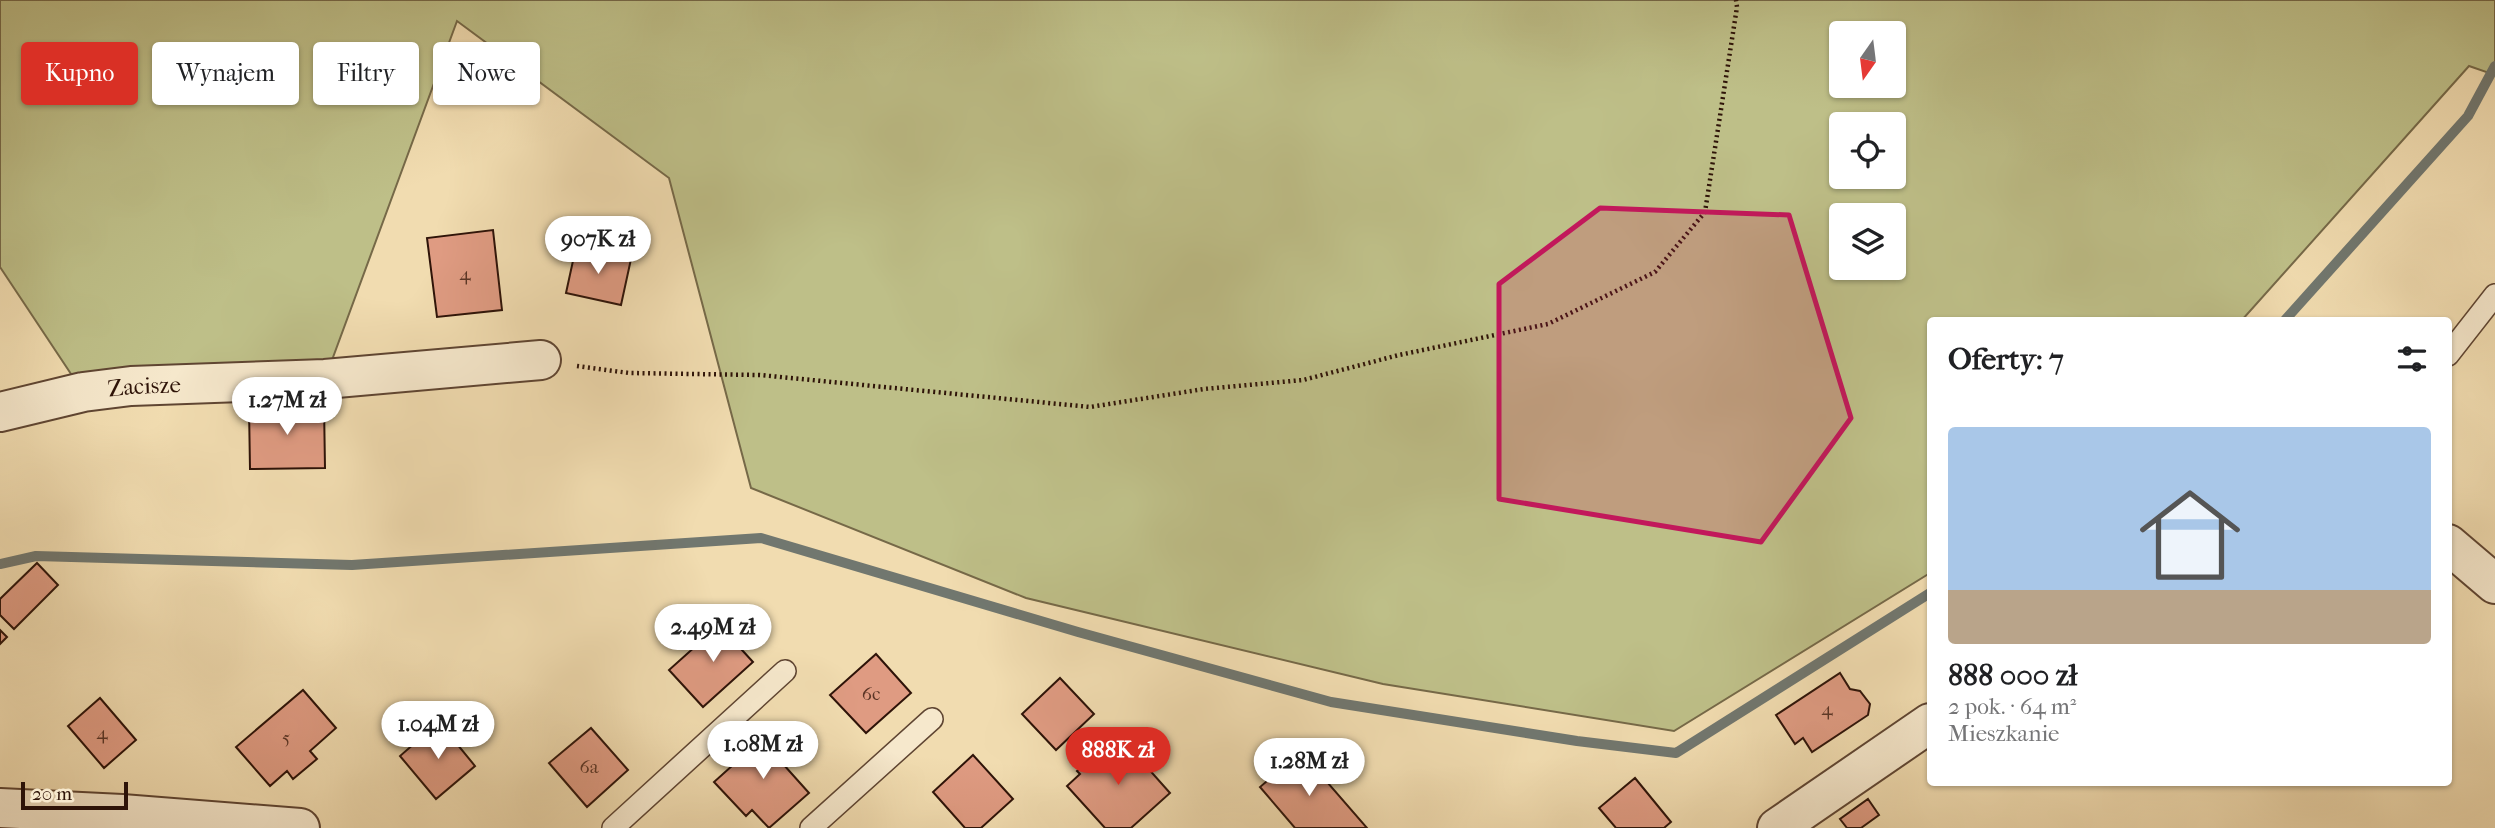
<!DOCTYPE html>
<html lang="pl">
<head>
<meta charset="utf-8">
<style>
  :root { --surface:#fff; --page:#f6f6f6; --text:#202124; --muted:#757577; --accent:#d93025 }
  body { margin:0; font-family:"IM FELL French Canon",serif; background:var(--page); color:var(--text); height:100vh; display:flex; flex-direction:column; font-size:26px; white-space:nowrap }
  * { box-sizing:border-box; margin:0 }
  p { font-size:23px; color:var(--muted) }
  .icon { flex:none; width:38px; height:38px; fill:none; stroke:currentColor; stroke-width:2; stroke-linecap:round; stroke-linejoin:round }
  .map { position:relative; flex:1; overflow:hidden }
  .panel { position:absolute; left:1927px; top:317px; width:525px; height:469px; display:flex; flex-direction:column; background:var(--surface); border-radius:7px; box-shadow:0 2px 5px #0004 }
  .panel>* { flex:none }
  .hud { position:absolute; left:21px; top:42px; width:665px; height:63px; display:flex; gap:14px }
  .needle { width:46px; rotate:194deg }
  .tools { position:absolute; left:1829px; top:21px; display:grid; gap:14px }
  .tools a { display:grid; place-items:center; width:77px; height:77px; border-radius:7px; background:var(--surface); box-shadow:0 2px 5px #0004; font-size:35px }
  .scale { position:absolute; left:21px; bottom:18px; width:107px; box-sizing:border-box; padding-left:7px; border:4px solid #2e1308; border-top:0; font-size:19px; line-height:24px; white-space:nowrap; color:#2e1308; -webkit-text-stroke:5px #f6e8cc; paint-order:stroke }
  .price { position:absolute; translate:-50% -60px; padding:0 16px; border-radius:24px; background:#fff; color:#222; font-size:23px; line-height:46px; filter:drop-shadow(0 2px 4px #0008) }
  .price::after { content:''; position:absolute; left:50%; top:42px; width:21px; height:16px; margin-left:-10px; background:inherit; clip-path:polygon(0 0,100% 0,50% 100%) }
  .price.on { background:var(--accent); color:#fff }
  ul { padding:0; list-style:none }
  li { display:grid; align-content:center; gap:14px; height:371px; padding:0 21px }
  li span { display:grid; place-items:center; height:217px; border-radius:7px; color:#555 }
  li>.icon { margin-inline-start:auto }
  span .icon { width:126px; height:126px; fill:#fffc; stroke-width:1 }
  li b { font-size:30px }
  h2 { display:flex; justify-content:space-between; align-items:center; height:84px; padding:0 21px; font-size:30px }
  .tag { padding:0 24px; border-radius:7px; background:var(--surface); box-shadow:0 2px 5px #0004; font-size:24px; line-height:63px }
  .tag.on { background:var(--accent); color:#fff }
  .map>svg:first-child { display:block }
</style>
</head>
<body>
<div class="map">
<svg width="2495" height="828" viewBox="0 0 2495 828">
  <rect width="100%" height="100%" fill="#f1dcb0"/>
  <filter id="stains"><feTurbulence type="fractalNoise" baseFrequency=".00286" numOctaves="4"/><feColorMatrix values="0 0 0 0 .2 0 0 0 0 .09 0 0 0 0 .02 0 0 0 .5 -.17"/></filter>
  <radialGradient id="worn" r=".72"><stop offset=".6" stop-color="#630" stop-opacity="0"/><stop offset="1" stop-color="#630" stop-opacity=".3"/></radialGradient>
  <!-- green -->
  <path fill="#bebf88" stroke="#766948" stroke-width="2" fill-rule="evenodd" d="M0,0h2495v75l-26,-9 -227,254h-312v253l-256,158 -291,-47 -357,-86 -275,-110 -82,-310 -212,-157 -132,358 -242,13 -83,-125zM1841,33h53v53h-53zM1841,124h53v53h-53zM1841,215h53v53h-53z"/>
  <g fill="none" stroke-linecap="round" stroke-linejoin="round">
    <!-- stream -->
    <path stroke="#71776f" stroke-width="10" d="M2285,320l183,-204 27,-50
      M0,564l36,-8 316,9 409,-27 317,94 253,70 246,39 99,12 254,-160"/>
  </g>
  <!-- building -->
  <path fill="#df9b82" stroke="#2e1308" stroke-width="2" d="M493,230l9,80 -65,7 -10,-79z
    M576,247l55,12 -10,46 -55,-12z
    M324,405l1,63 -75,1 -1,-62z
    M37,563l21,22 -44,44 -14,-14v-16z
    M726,619l22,26 -6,5 11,12 -50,45 -34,-37z
    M0,630l7,7 -7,7z
    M876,654l35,39 -45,40 -36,-38z
    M1840,673l10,16 10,2 10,13 -2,11 -56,37 -9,-14 -8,6 -19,-29z
    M1060,678l34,36 -38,36 -34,-36z
    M303,690l33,38 -26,23 7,8 -24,20 -6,-8 -17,15 -34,-39z
    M100,698l36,42 -32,28 -36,-42z
    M439,722l36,44 -39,33 -36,-43z
    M591,728l37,42 -41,37 -38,-44z
    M772,730l21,24 -10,10 26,29 -40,35 -17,-18 -6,6 -32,-34z
    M1121,738l49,55 -39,35h-26l-38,-42 13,-12 -3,-3 27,-24 3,4z
    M1301,752l66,76h-72l-35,-41z
    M973,755l40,44 -32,29h-16l-32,-36z
    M1635,778l36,44 -7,6h-48l-17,-20z
    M1868,799l11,16 -18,13h-14l-7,-9z"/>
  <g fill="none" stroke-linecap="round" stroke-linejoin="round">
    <defs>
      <path id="lane" d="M2448,355l47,-60
        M613,828l172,-157
        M811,828l121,-109"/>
      <g id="street">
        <path id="s1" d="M0,412l83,-20 48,-6 194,-7 216,-19"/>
        <path d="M2448,544l47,40"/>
        <path d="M0,808l122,6 178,14"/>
        <path d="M1777,828l153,-105"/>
      </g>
    </defs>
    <!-- lane casing -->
    <use href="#lane" stroke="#5f4532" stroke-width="24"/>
    <!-- street casing -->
    <use href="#street" stroke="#5f4532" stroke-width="42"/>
    <!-- path -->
    <path stroke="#2e1308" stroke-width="4.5" stroke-dasharray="2 3.5" stroke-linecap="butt" d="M577,366l52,7 131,2 330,32 114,-18 99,-9 96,-25 149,-31 107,-52 50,-60 32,-205 -1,-7"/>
    <!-- lane -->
    <use href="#lane" stroke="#f6e8cc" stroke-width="21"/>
    <!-- street -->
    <use href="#street" stroke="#f6e8cc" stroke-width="38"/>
  </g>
  <!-- marked area -->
  <path fill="#c2185b" fill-opacity="0.2" stroke="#c2185b" stroke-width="5" stroke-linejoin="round" d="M1600,208l189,7 62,203 -90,124 -262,-43v-215z"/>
  <g text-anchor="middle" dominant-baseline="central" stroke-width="5" stroke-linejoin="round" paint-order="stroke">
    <!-- number labels -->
    <g font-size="19" fill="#5a3526">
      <text x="465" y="274">4</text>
      <text x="871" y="694">6c</text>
      <text x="1827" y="709">4</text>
      <text x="102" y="733">4</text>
      <text x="286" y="738">5</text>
      <text x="589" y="767">6a</text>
    </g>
    <!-- street labels -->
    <g font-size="23" fill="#2e1308" stroke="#f6e8cc">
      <text stroke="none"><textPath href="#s1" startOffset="147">Zacisze</textPath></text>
    </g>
  </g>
  <rect width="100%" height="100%" filter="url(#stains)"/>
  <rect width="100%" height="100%" fill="url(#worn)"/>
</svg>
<div class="tools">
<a><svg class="needle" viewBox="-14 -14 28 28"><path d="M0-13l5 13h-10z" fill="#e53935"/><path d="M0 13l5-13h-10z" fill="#757577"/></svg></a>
<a><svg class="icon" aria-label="locate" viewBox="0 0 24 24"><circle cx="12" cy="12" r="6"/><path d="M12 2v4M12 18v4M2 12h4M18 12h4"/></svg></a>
<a><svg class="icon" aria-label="layers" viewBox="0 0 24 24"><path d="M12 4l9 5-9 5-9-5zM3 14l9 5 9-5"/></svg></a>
</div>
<div class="scale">20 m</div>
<b class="price" style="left:598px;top:276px">907K zł</b>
<b class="price" style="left:287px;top:437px">1.27M zł</b>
<b class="price" style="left:713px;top:664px">2.49M zł</b>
<b class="price" style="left:438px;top:761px">1.04M zł</b>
<b class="price" style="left:763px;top:781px">1.08M zł</b>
<b class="price on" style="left:1118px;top:787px">888K zł</b>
<b class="price" style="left:1309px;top:798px">1.28M zł</b>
<div class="hud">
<a class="tag on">Kupno</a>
<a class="tag">Wynajem</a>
<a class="tag">Filtry</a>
<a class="tag">Nowe</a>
</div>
<section class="panel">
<h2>Oferty: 7<svg class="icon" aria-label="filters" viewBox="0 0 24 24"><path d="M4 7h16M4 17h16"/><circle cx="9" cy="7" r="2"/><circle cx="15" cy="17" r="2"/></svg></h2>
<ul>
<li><span style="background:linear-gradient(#a9c7e8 75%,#b9a48a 0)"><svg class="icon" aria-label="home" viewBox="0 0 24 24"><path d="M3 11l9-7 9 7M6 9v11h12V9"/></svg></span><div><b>888 000 zł</b><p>2 pok. · 64 m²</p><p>Mieszkanie</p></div></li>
</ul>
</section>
</div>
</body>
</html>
